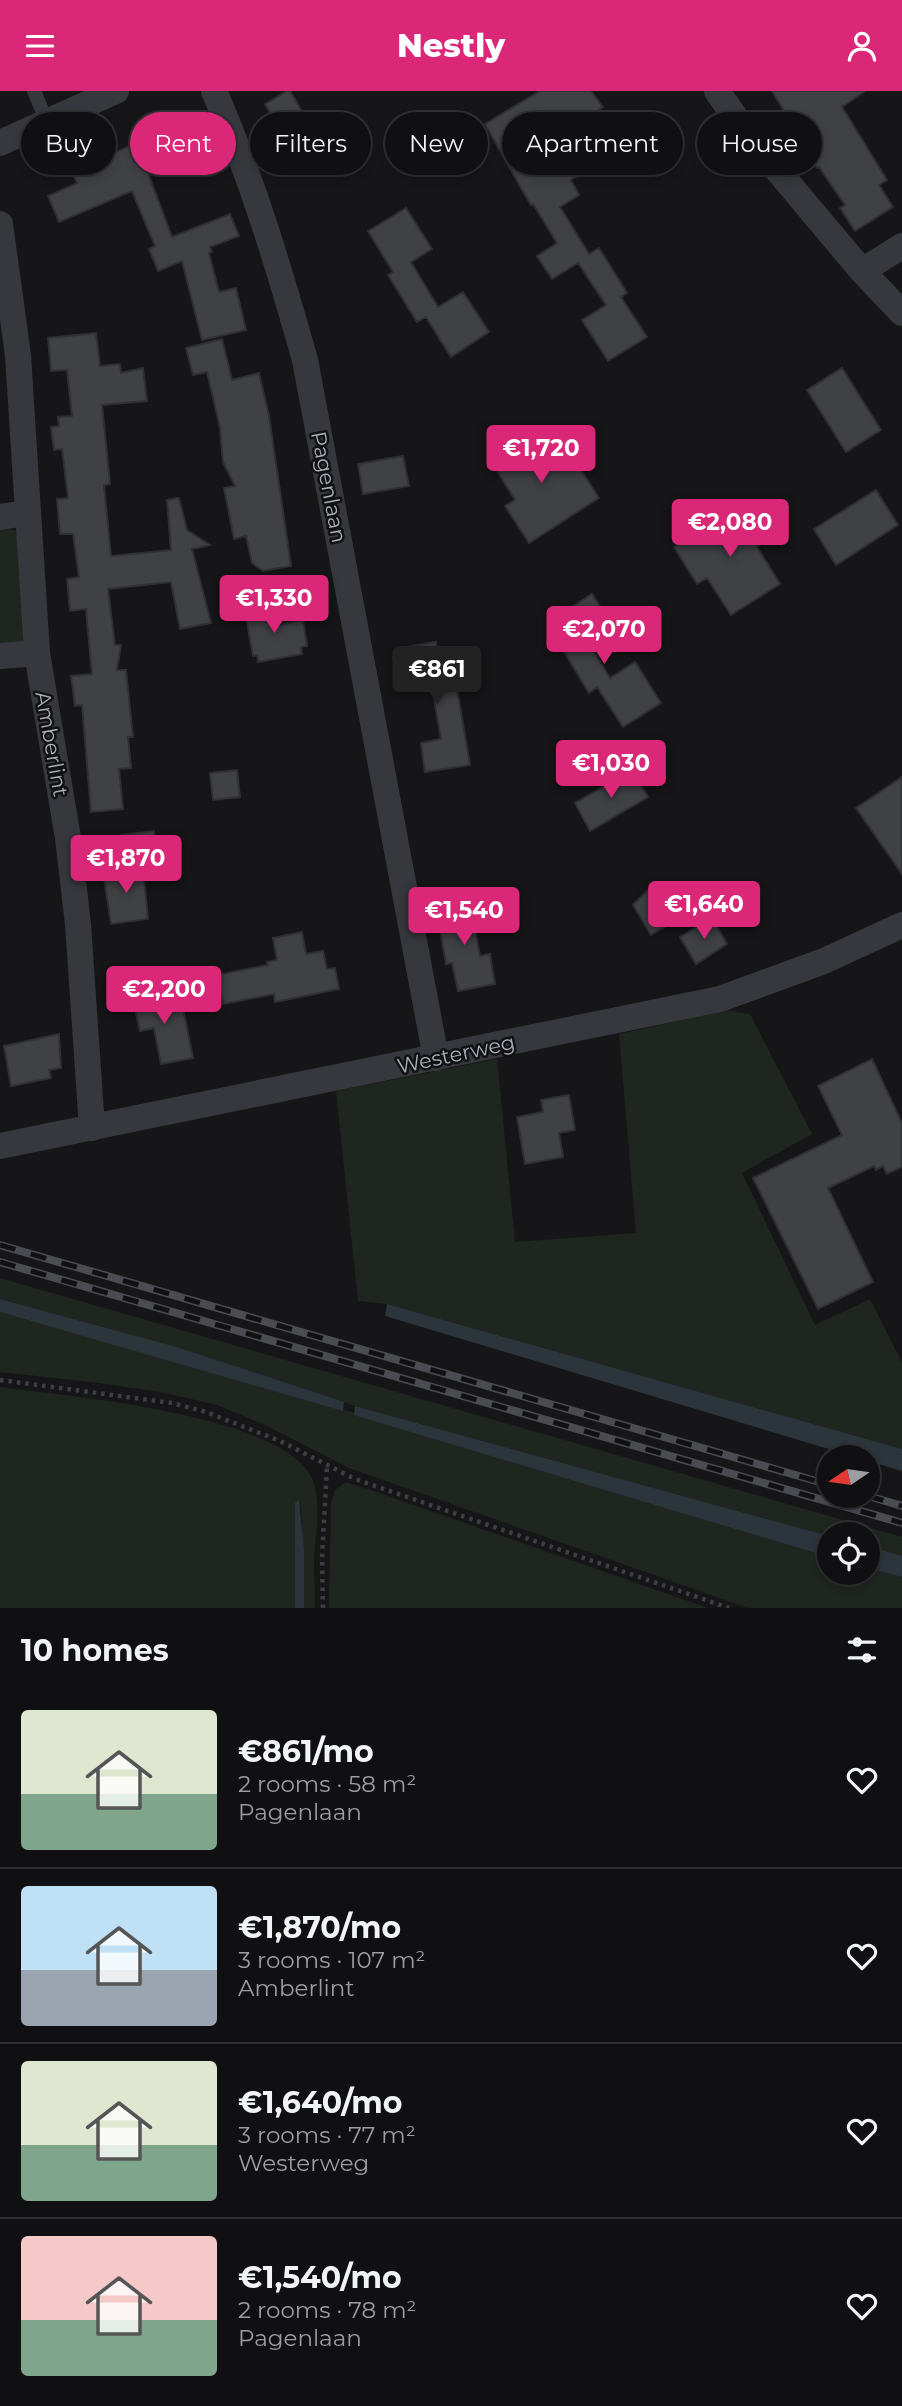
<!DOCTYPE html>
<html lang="en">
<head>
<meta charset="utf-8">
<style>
  :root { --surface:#101012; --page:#19191b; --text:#f1f3f6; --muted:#9c9d9f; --line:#303032; --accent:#db2777 }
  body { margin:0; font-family:Montserrat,sans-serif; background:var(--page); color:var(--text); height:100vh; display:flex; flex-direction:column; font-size:26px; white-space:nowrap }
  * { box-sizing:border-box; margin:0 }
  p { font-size:23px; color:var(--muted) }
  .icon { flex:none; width:38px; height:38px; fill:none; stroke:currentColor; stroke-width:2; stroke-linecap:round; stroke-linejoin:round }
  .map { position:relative; height:1517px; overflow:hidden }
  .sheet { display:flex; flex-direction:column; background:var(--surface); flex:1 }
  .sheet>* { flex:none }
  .top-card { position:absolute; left:21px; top:21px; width:861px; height:63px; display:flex; gap:14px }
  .needle { width:46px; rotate:257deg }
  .controls { position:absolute; left:817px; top:1354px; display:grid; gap:14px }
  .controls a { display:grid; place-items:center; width:63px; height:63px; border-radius:50%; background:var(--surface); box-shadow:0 4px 10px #0003,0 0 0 2px var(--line); font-size:35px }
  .price { position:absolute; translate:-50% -60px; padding:0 16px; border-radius:7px; background:var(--accent); color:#fff; font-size:23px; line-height:46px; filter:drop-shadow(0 2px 4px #0008) }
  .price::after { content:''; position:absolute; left:50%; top:42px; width:21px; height:16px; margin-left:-10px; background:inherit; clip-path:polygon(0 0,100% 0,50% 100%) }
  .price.on { background:#222; color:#fff }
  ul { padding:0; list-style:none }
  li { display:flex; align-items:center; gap:21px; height:175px; padding:0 21px }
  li+li { border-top:2px solid var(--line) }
  li span { display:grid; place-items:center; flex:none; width:196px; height:140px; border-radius:7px; color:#555 }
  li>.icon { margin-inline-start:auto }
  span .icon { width:84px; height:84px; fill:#fffc; stroke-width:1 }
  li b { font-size:30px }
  h2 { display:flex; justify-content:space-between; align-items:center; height:84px; padding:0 21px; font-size:30px }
  .chip { padding:0 24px; border-radius:32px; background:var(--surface); box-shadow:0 4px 10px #0003,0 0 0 2px var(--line); font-size:24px; line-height:63px }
  .chip.on { background:var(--accent); color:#fff }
  header { display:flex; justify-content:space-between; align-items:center; height:91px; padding:0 21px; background:var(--accent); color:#fff; font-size:32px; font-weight:800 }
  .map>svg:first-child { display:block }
</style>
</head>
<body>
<header><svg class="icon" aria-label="menu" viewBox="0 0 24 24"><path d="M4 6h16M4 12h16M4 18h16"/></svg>Nestly<svg class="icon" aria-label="person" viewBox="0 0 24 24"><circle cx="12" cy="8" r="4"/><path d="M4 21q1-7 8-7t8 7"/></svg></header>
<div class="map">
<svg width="902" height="1517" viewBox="0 0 902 1517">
  <rect width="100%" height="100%" fill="#161618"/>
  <!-- green -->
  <path fill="#1e261f" d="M0,435l17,5 8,108 -7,6 -18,3z
    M727,919l23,4 62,120 -70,39 73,152 55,-26 32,64v86l-515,-145 -29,-3 -22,-210 161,-32 18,183 121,-9 -17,-199z
    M0,1187l902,259v19l-34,-10v-11l-39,1 -474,-130 -178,-59 -177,-48z
    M0,1221l328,93 497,151 4,1 1,16h38v-5l34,9v31h-154l-399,-140 -84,-43 -48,-20 -52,-12 -65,-10 -100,-11z
    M0,1296c65,9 288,27 313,94 9,25 2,53 1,79 0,16 1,32 1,48h-11l-3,-105 -6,53v52h-295z
    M346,1391l36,12 326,114h-379l2,-105 4,-13z"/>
  <!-- water -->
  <path fill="#2c353c" d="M0,1208l177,48 167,55 -1,9 -343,-99z
    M387,1213l515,145v22l-34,-10v-3h-9l-474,-142z
    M355,1315l474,130v21l-475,-142z
    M299,1409l5,50v58h-9v-105z
    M868,1455l34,10v21l-34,-9z"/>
  <!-- building -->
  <path fill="#404145" stroke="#303034" stroke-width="2" d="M287,0h3l19,32 -2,1 9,14 -39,23 -18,-29 17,-10 -11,-18z
    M540,0h51l12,16 -26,18 22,38 -28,17 8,15 -19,12 29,47 10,-6 28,45 -6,4 26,40 -39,24 -26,-41 24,-15 -28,-42 -26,16 -15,-23 20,-13 -24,-39 -2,1 -6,-10 -40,-71z
    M772,0h93l-23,16 45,73 -8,5 14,22 -38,24 -15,-23 5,-3 -26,-38 -2,1 -15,-18 4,-3z
    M141,50l13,30 -6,2 24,64 58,-23 9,22 -29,11 2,5 -3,1 10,39 17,-4 10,42 -44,10 -20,-79 -24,10 -9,-22 6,-3 -23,-55 -73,31 -11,-26 29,-13 -4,-9 39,-16 -1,-4z
    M406,117l26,41 -21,13 27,45 25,-15 26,40 -38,25 -25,-40 -9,5 -29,-47 5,-3 -25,-41z
    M96,242l4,33 20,-2 1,9 22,-5 4,33 -45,4 8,79 -6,1 7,71 60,-6 -4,-50 12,-2 8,32 23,15 -18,4 19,74 -31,6 -9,-47 -63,7 7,56h6l-4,25h9l7,67h-5l3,31 -12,1 4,40 -32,3 -9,-107 -7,1 -4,-30 21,-2 -5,-52 -1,-13 -16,2 -3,-32 12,-2 -6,-43h-13l-3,-35 11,-1 -6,-49 -8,1 -3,-23 8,-1 -1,-9 14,-1 -5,-46 -16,1 -3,-33z
    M222,248l10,41 27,-7 10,43 22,150 -28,5 -11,-8 -6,-27 -12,3 -10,-51 11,-2 -12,-24 -3,-34 -13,-56 -14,3 -7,-27z
    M842,277l39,62 -35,22 -39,-62z
    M539,336l25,41 11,-7 24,37 -70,45 -24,-37 10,-6 -26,-42z
    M403,365l6,30 -46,8 -5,-30z
    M876,399l22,35 -62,40 -22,-36z
    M744,412l23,37 -10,7 23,37 -49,31 -24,-37 -10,6 -23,-37z
    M592,503l15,23 -24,16 27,45 25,-16 26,41 -38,24 -26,-40 -8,6 -29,-48 9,-5 -14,-22z
    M276,515l4,19 23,-5 4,26 -6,1 1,7 -44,8 -1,-7 -4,1 -8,-45z
    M436,551l1,8h4l4,29 10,-2 15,88 -45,7 -4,-29 20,-4 -10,-57 -33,5 -5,-30 18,-2 -1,-9z
    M237,679l3,27 -27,3 -3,-27z
    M632,679l16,27 -58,34 -15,-28z
    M902,686v97l-46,-66z
    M154,740l3,24 -32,4 -4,-24z
    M143,777l5,51 -37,5 -8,-52z
    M651,796l22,35 -22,13 -18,-30z
    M469,806l11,59 10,-2 5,30 -37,7 -6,-28 -6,1 -6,-34 6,-2 -5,-26z
    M712,827l15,26 -31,20 -16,-27z
    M302,841l4,22 17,-3 4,18 8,-1 4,21 -64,13 -1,-8 -51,10 -6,-29 51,-10 -1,-3 10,-2 -4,-22z
    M163,898l4,22 16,-3 10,50 -32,6 -7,-36 -14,3 -8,-36z
    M59,943l2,34 -12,2 2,8 -40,8 -7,-40z
    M872,968l30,64v44l-15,7 -4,-8 -7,4 -2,-4 -46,22 45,94 -55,27 -65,-131 89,-43 -24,-49z
    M569,1004l6,35 -16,3 4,24 -38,7 -8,-47 26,-5 -2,-12z"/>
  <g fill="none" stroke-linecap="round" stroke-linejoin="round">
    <!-- path -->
    <path stroke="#3d3f44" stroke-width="4.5" stroke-dasharray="3.5 5" stroke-linecap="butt" d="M0,1289l172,23 34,9 74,29 75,38 374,129
      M323,1517l-1,-50 5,-92"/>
    <!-- lane -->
    <path stroke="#37383d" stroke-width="14" d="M34,0l13,31"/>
    <!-- street -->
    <path stroke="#37383d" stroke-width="26" d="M214,0c38,87 65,177 91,269l131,698
      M717,0l30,43 115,137 40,42
      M0,52l116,-52
      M0,133l18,131 19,298 31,185 10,86 14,204
      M862,180l40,-25
      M0,426l27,-4
      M0,565l37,-3
      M0,1055l720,-147 104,-38 78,-36"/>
    <defs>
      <path id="rail" d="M0,1154l830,240
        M0,1171l902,261
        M868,1405l34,10"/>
    </defs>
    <!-- rail casing -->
    <use href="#rail" stroke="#4a4c52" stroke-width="8"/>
    <!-- rail -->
    <use href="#rail" stroke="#111113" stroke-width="5" stroke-dasharray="16" stroke-linecap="butt"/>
  </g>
  <g text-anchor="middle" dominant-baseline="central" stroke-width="5" stroke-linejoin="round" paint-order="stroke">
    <!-- street labels -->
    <g font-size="21" fill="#a8adb8" stroke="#111113">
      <text transform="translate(329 396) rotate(79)">Pagenlaan</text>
      <text transform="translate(52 653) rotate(80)">Amberlint</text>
      <text transform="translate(456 963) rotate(-12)">Westerweg</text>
    </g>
  </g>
</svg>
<div class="controls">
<a><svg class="needle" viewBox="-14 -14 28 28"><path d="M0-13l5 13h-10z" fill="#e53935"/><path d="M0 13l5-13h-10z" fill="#9c9d9f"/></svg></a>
<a><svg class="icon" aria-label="locate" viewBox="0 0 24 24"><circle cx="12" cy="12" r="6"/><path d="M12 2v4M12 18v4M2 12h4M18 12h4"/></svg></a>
</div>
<b class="price" style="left:541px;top:394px">€1,720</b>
<b class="price" style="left:730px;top:468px">€2,080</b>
<b class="price" style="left:274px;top:544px">€1,330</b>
<b class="price" style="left:604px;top:575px">€2,070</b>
<b class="price on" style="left:437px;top:615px">€861</b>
<b class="price" style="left:611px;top:709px">€1,030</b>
<b class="price" style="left:126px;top:804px">€1,870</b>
<b class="price" style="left:704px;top:850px">€1,640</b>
<b class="price" style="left:464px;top:856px">€1,540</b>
<b class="price" style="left:164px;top:935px">€2,200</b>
<div class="top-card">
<a class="chip">Buy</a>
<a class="chip on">Rent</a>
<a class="chip">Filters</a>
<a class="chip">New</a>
<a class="chip">Apartment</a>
<a class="chip">House</a>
</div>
</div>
<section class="sheet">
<h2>10 homes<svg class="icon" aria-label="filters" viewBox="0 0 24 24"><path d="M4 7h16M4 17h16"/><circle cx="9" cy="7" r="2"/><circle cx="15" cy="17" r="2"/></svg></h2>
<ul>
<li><span style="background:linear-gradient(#dfe7d0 60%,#7fa58c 0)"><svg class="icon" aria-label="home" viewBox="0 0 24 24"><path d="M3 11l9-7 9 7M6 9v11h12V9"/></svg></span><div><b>€861/mo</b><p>2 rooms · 58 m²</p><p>Pagenlaan</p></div><svg class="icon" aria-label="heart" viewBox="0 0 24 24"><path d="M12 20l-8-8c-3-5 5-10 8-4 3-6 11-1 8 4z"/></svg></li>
<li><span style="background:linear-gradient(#bfe0f5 60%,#9aa5b1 0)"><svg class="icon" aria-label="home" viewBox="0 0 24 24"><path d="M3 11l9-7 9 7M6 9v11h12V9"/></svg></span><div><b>€1,870/mo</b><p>3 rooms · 107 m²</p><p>Amberlint</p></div><svg class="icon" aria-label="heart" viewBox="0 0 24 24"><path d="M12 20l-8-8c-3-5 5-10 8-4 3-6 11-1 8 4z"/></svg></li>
<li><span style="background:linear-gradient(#dfe7d0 60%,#7fa58c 0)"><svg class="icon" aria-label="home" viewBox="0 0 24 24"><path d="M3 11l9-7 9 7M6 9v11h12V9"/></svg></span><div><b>€1,640/mo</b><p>3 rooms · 77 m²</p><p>Westerweg</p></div><svg class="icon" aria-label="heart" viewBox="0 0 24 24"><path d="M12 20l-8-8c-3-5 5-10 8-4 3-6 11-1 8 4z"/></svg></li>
<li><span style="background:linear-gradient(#f6c9c9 60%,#7fa58c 0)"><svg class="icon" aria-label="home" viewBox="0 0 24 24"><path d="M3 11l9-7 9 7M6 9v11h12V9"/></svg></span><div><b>€1,540/mo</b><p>2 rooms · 78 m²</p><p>Pagenlaan</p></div><svg class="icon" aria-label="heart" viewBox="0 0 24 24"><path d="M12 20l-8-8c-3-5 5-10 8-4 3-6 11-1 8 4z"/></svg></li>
</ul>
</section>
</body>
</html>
